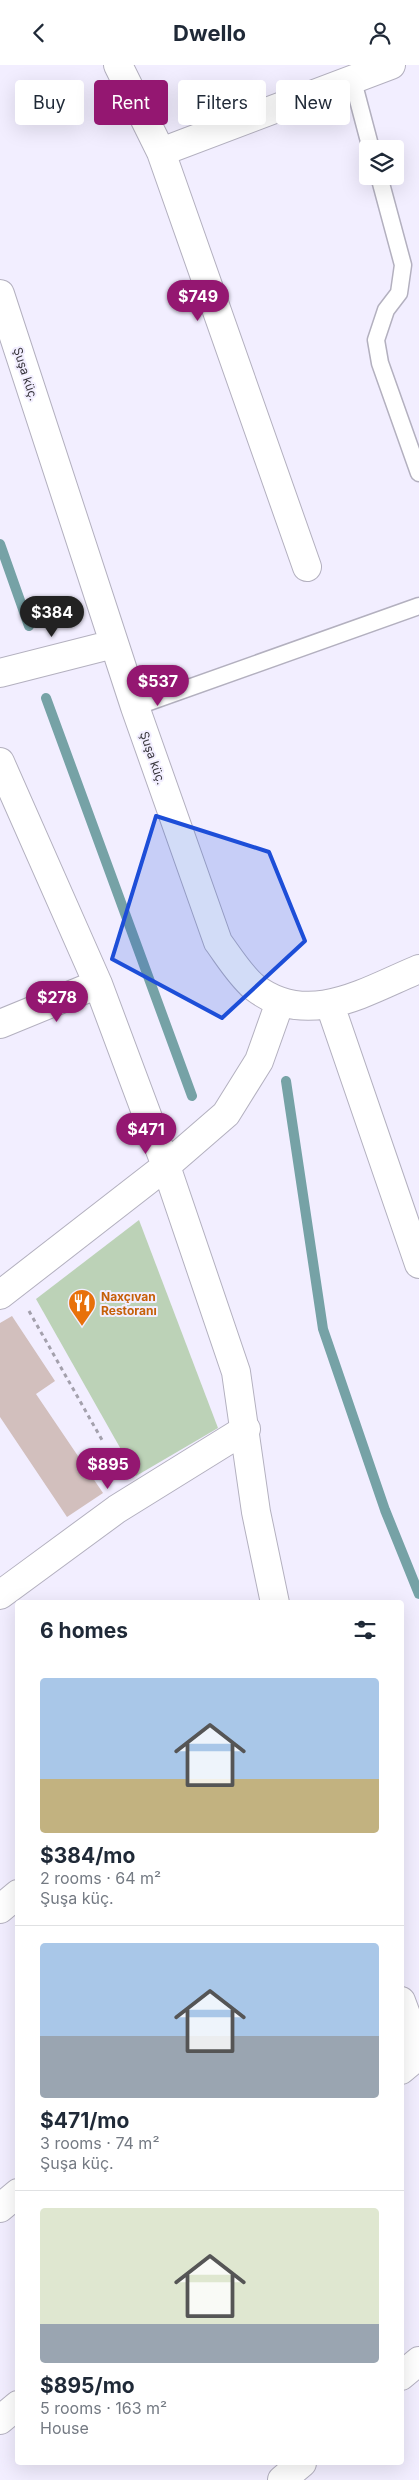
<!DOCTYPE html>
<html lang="en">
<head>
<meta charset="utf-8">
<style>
  :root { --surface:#fff; --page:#f2f2f3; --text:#1f2937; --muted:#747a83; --line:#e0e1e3; --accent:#941771 }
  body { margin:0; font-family:Inter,sans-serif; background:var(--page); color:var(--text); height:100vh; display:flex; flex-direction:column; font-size:19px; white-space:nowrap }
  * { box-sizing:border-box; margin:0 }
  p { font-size:16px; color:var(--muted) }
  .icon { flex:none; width:28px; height:28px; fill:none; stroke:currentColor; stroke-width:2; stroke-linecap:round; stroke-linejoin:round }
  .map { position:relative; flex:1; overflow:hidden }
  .panel { position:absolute; left:15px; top:1535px; width:389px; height:865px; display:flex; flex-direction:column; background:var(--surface); border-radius:5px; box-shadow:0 5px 20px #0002 }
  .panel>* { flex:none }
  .guide { position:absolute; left:15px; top:15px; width:390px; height:45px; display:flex; gap:10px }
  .controls { position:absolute; left:359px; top:75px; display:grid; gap:10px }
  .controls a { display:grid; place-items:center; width:45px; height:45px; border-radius:5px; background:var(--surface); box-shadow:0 5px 20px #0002; font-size:25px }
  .price { position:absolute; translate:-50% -42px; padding:0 11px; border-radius:18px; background:var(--accent); color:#fff; font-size:16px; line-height:32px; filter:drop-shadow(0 1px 2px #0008) }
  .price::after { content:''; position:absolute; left:50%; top:30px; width:15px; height:11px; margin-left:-8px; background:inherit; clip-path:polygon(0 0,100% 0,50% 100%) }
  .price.on { background:#222; color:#fff }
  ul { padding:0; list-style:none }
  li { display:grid; align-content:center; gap:10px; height:265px; padding:0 25px }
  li+li { border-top:1px solid var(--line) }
  li span { display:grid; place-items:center; height:155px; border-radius:5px; color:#555 }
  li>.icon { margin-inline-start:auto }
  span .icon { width:90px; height:90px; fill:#fffc; stroke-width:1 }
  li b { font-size:21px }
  h2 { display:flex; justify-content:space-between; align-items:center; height:60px; padding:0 25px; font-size:21px }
  .chip { padding:0 18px; border-radius:5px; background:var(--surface); box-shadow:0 5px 20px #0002; font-size:18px; line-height:45px }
  .chip.on { background:var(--accent); color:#fff }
  header { display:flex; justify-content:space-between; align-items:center; height:65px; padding:0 25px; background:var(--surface); font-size:22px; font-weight:700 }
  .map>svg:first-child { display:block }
</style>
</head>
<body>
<header><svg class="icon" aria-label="back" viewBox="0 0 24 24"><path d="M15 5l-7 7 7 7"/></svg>Dwello<svg class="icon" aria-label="person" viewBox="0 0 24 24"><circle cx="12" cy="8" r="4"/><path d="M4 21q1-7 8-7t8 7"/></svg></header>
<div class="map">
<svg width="419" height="2415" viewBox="0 0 419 2415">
  <rect width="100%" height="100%" fill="#f2eeff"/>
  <!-- green -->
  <path fill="#bcd2b7" d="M139,1155l79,208 -82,48 -100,-177z"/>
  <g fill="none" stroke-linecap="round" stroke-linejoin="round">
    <!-- stream -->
    <path stroke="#76a2a6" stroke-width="10" d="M0,479l29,82
      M46,633l146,398
      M286,1016l37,248 62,181 34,84"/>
  </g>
  <!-- building -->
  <path fill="#d2bfbd" d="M12,1251l43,65 -19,13 67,99 -36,24 -67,-100v-94z"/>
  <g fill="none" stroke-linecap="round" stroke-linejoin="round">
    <defs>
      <path id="service" d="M353,16l18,68
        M379,111l24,89 -4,28 -13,17 -10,30 4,23 39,110
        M135,642l284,-101"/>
      <path id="minor" d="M118,0l43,87 146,415
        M161,87l230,-87
        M0,229l135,413 83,235c11,15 22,33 36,45 54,42 112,4 165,-18
        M0,608l114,-29
        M0,697l98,222 68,182 70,206 20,140 19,91
        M330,940l89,259
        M0,959l98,-40
        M0,1230l166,-129 60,-52 33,-53 21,-59
        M0,1530l117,-86 129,-80
        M0,1844l18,-15
        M401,1936l18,48
        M401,2005l18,-15
        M0,2143l18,-15
        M401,2311l18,-15
        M0,2355l18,-15
        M282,2415l20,-17"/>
    </defs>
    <!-- service casing -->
    <use href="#service" stroke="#b3b0bf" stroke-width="19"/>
    <!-- minor casing -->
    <use href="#minor" stroke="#b3b0bf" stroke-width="30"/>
    <!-- path -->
    <path stroke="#a3a0ac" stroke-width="3" stroke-dasharray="4 4" stroke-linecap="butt" d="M29,1246l73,129"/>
    <!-- service -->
    <use href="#service" stroke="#fff" stroke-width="16"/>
    <!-- minor -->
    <use href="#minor" stroke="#fff" stroke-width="28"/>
  </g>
  <!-- marked area -->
  <path fill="#1d4ed8" fill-opacity="0.2" stroke="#1d4ed8" stroke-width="4" stroke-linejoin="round" d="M156,751l113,36 36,89 -83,77 -110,-59z"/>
  <!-- icons -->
  <defs>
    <symbol id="restaurant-pin" viewBox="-11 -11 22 30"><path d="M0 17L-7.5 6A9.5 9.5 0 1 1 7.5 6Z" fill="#e8710a" stroke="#f2eeff"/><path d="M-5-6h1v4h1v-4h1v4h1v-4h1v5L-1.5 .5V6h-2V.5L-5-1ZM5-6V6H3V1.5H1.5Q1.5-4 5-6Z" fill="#fff"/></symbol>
  </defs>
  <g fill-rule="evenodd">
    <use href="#restaurant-pin" x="66" y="1222" width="32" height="43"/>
  </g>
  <g text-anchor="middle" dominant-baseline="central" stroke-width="4" stroke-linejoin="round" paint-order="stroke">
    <!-- street labels -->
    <g font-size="12" fill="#38363c" stroke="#f2eeff">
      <text transform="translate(26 309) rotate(72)">Şuşa küç.</text>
      <text transform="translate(153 693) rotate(71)">Şuşa küç.</text>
    </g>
    <!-- food labels -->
    <g font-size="12" font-weight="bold" fill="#c56008" stroke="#f2eeff" text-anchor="start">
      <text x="101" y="1231">Naxçıvan<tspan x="101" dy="14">Restoranı</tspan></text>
    </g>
  </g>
</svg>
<div class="controls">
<a><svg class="icon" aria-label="layers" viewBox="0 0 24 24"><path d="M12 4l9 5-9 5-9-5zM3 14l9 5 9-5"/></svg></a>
</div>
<b class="price" style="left:198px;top:257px">$749</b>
<b class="price on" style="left:52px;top:573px">$384</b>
<b class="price" style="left:158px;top:642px">$537</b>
<b class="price" style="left:57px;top:958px">$278</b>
<b class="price" style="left:146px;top:1090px">$471</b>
<b class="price" style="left:108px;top:1425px">$895</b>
<div class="guide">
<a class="chip">Buy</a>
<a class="chip on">Rent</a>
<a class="chip">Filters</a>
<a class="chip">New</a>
</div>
<section class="panel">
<h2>6 homes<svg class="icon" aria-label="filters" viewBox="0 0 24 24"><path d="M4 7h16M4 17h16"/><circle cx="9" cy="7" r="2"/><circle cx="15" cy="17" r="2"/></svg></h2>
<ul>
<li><span style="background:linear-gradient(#a9c7e8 65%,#c2b280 0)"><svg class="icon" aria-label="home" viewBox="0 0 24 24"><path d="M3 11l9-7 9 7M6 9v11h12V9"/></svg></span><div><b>$384/mo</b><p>2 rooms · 64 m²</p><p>Şuşa küç.</p></div></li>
<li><span style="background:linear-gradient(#a9c7e8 60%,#9aa5b1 0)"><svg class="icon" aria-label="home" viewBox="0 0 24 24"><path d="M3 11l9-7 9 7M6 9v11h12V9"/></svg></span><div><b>$471/mo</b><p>3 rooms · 74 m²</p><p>Şuşa küç.</p></div></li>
<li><span style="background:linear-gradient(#dfe7d0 75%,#9aa5b1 0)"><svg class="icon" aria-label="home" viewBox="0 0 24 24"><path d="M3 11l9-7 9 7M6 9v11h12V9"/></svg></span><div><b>$895/mo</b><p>5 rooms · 163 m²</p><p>House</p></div></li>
</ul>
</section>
</div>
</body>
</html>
